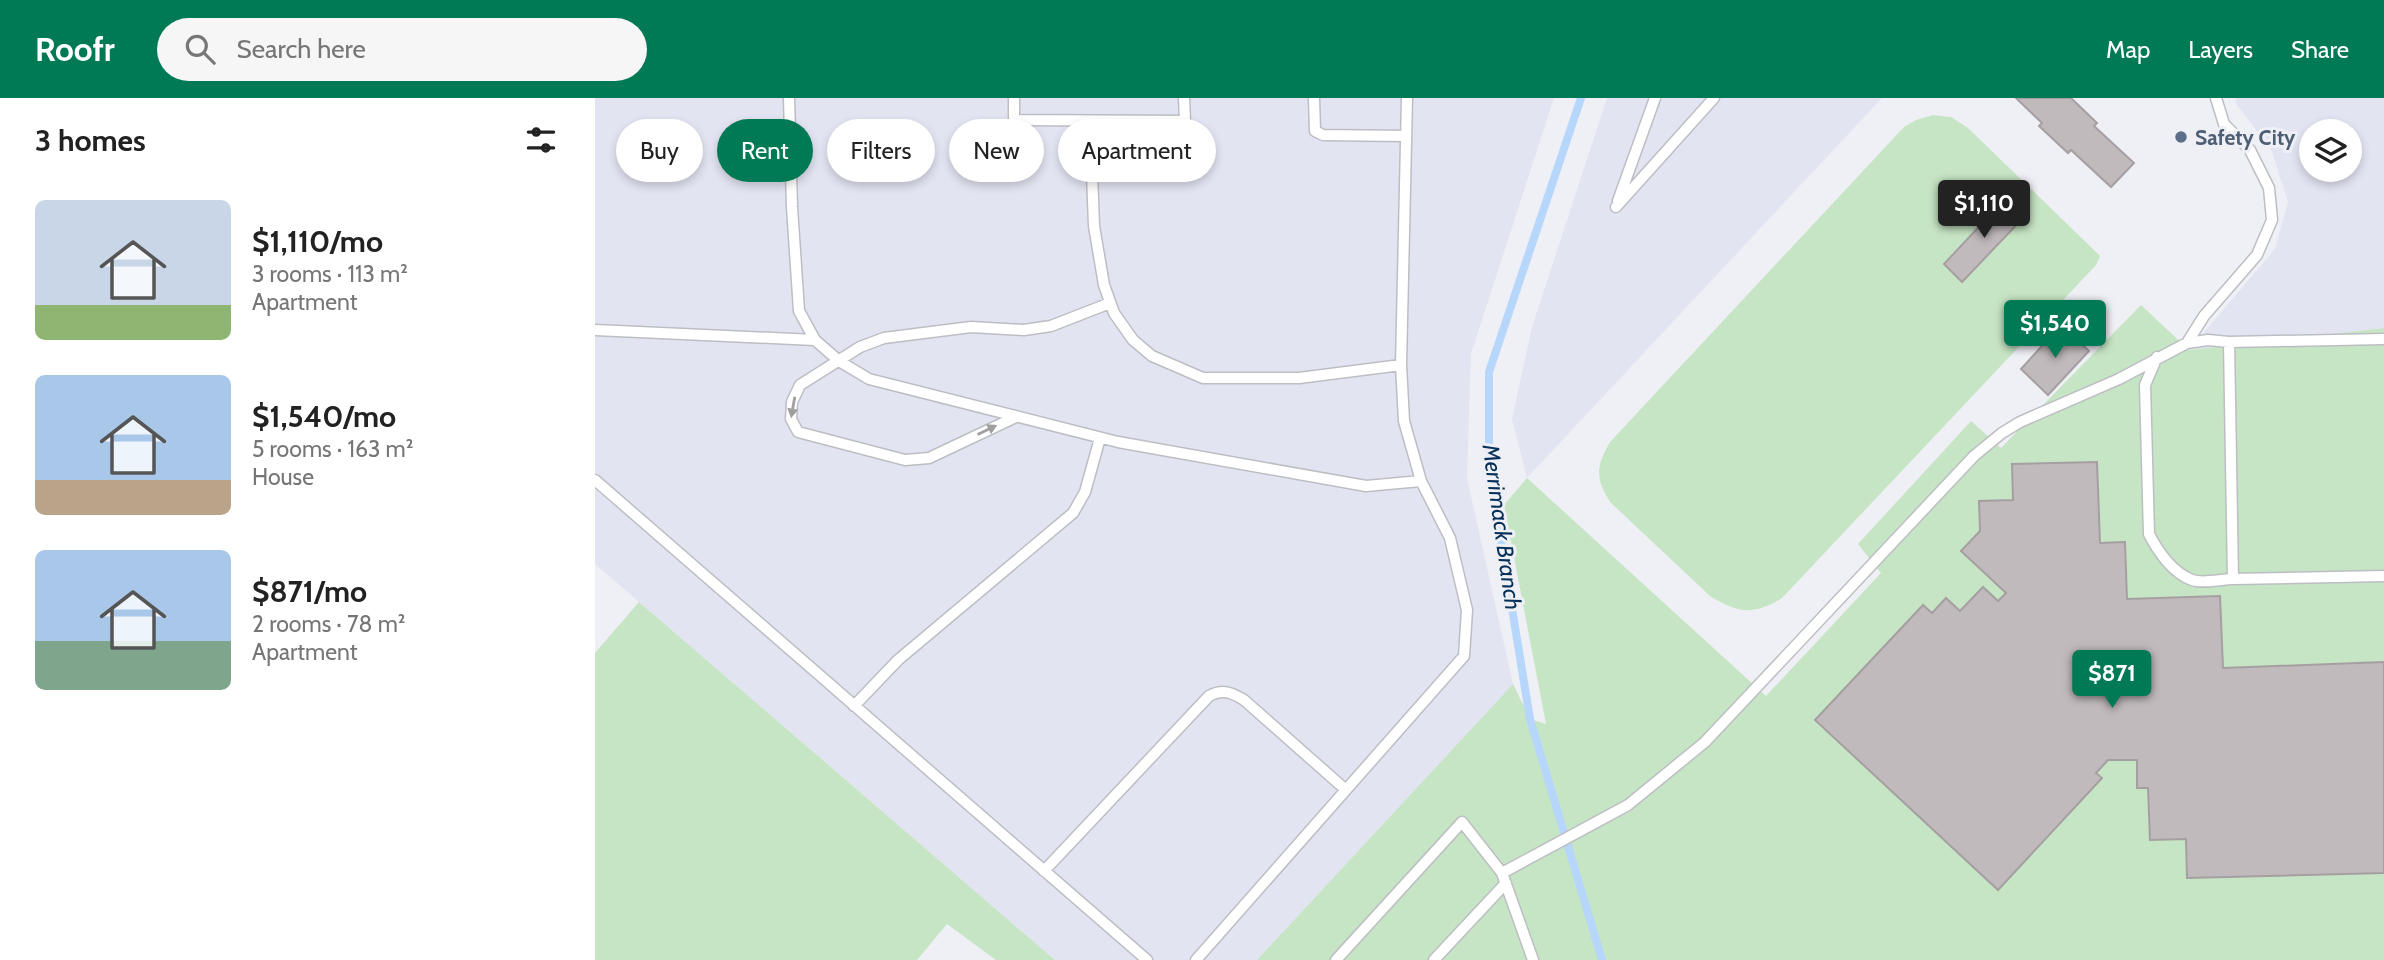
<!DOCTYPE html>
<html lang="en">
<head>
<meta charset="utf-8">
<style>
  :root { --surface:#fff; --page:#f6f6f6; --text:#222; --muted:#767676; --accent:#007955 }
  body { margin:0; font-family:Cabin,sans-serif; background:var(--page); color:var(--text); height:100vh; display:flex; flex-direction:column; font-size:26px; white-space:nowrap }
  * { box-sizing:border-box; margin:0 }
  p { font-size:23px; color:var(--muted) }
  .icon { flex:none; width:38px; height:38px; fill:none; stroke:currentColor; stroke-width:2; stroke-linecap:round; stroke-linejoin:round }
  .map { position:relative; flex:1; overflow:hidden }
  .panel { display:flex; flex-direction:column; background:var(--surface); width:595px }
  .panel>* { flex:none }
  .hud { position:absolute; left:21px; top:21px; width:665px; height:63px; display:flex; gap:14px }
  .buttons { position:absolute; left:1704px; top:21px; display:grid; gap:14px }
  .buttons a { display:grid; place-items:center; width:63px; height:63px; border-radius:50%; background:var(--surface); box-shadow:0 4px 10px #0003; font-size:35px }
  .price { position:absolute; translate:-50% -60px; padding:0 16px; border-radius:7px; background:var(--accent); color:#fff; font-size:23px; line-height:46px; filter:drop-shadow(0 2px 4px #0008) }
  .price::after { content:''; position:absolute; left:50%; top:42px; width:21px; height:16px; margin-left:-10px; background:inherit; clip-path:polygon(0 0,100% 0,50% 100%) }
  .price.selected { background:#222; color:#fff }
  ul { padding:0; list-style:none }
  li { display:flex; align-items:center; gap:21px; height:175px; padding:0 35px }
  li span { display:grid; place-items:center; flex:none; width:196px; height:140px; border-radius:10px; color:#555 }
  li>.icon { margin-inline-start:auto }
  span .icon { width:84px; height:84px; fill:#fffc; stroke-width:1 }
  li b { font-size:30px }
  h2 { display:flex; justify-content:space-between; align-items:center; height:84px; padding:0 35px; font-size:30px }
  .pill { padding:0 24px; border-radius:32px; background:var(--surface); box-shadow:0 4px 10px #0003; font-size:24px; line-height:63px }
  .pill.selected { background:var(--accent); color:#fff }
  header { display:flex; align-items:center; gap:42px; box-sizing:border-box; height:98px; padding:0 35px; background:var(--accent); color:#fff }
  header strong { font-size:33px }
  nav { display:flex; gap:38px; margin-inline-start:auto; font-size:24px }
  .search { width:490px; height:63px; background:var(--page); display:flex; align-items:center; gap:18px; box-sizing:border-box; padding:0 24px; border-radius:38px; color:var(--muted); font-size:26px }
  main { display:flex; flex:1; min-height:0 }
  .map>svg:first-child { display:block }
</style>
</head>
<body>
<header>
<strong>Roofr</strong>
<div class="search"><svg class="icon" aria-label="search" viewBox="0 0 24 24"><circle cx="10" cy="10" r="6"/><path d="M15 15l6 6"/></svg>Search here</div>
<nav><a>Map</a><a>Layers</a><a>Share</a></nav>
</header>
<main>
<section class="panel">
<h2>3 homes<svg class="icon" aria-label="filters" viewBox="0 0 24 24"><path d="M4 7h16M4 17h16"/><circle cx="9" cy="7" r="2"/><circle cx="15" cy="17" r="2"/></svg></h2>
<ul>
<li><span style="background:linear-gradient(#c9d6e8 75%,#8fb573 0)"><svg class="icon" aria-label="home" viewBox="0 0 24 24"><path d="M3 11l9-7 9 7M6 9v11h12V9"/></svg></span><div><b>$1,110/mo</b><p>3 rooms · 113 m²</p><p>Apartment</p></div></li>
<li><span style="background:linear-gradient(#a9c7e8 75%,#b9a48a 0)"><svg class="icon" aria-label="home" viewBox="0 0 24 24"><path d="M3 11l9-7 9 7M6 9v11h12V9"/></svg></span><div><b>$1,540/mo</b><p>5 rooms · 163 m²</p><p>House</p></div></li>
<li><span style="background:linear-gradient(#a9c7e8 65%,#7fa58c 0)"><svg class="icon" aria-label="home" viewBox="0 0 24 24"><path d="M3 11l9-7 9 7M6 9v11h12V9"/></svg></span><div><b>$871/mo</b><p>2 rooms · 78 m²</p><p>Apartment</p></div></li>
</ul>
</section>
<div class="map">
<svg width="1789" height="862" viewBox="0 0 1789 862">
  <rect width="100%" height="100%" fill="#efeff6"/>
  <!-- built -->
  <path fill="#e3e4f2" fill-rule="evenodd" d="M0,0h959l-83,256 -4,124 46,206 -256,276h-202l-460,-396z
    M1012,0h275l-355,380 -15,-59 20,-92z
    M1641,0h148v230l-195,22 86,-101 13,-47 -17,-53 -35,-45zM1717,33h38v39h-38z"/>
  <!-- green -->
  <path fill="#c6e5c4" d="M1338,17l18,2 17,11 127,123 5,5 -4,9 -314,333c-30,18 -44,15 -72,-2l-100,-94c-15,-25 -14,-35 0,-60l294,-315 12,-7z
    M1546,207l48,45 195,-22v632h-1127l256,-276 17,35 16,5 -42,-219 23,-27 239,218 115,-123 -23,-29 113,-123 30,27z
    M44,504l416,358h-59l-49,-36 -30,36h-322v-307z"/>
  <g fill="none" stroke-linecap="round" stroke-linejoin="round">
    <!-- stream -->
    <path stroke="#b6d6fb" stroke-width="8" d="M986,0l-92,274v95l41,252 72,241"/>
  </g>
  <!-- building -->
  <path fill="#c1babc" stroke="#a69fa2" stroke-width="2" d="M1421,0h55l26,25 -3,3 40,37 -23,24 -40,-37 -3,3 -29,-27 3,-3z
    M1411,100l19,18 -63,66 -18,-18z
    M1466,227l28,26 -41,44 -27,-26z
    M1502,364l3,81 25,-1 2,57 93,-3 3,72 161,-6v211l-197,5 -1,-39 -36,1 -2,-52h-11v-28h-29l-12,13 6,5 -104,112 -183,-170 108,-115 9,8 14,-15 14,13 23,-24 15,14 8,-8 -45,-42 19,-20 -1,-30 34,-1 -1,-36z"/>
  <g fill="none" stroke-linecap="round" stroke-linejoin="round">
    <defs>
      <path id="service" d="M194,0l3,109 7,104 16,29 24,21 30,18 249,63 248,44 55,-5 29,57 17,72 -3,46 -268,304
        M419,0v22l171,1 -1,-23
        M719,0l1,33 8,4 83,1
        M812,0l-6,267 3,56 17,60
        M495,23l4,105 10,59 10,28 19,27 19,16 51,22h96l102,-13
        M1023,103l37,-103
        M1021,109l98,-109
        M0,232l220,10
        M1789,241l-155,3 4,237 151,-3
        M1592,245l17,-27 53,-61 15,-35 -3,-32 -19,-38 -26,-26 -8,-26
        M1562,259l-12,28 4,149c9,18 24,39 43,46 11,4 29,-1 41,-1
        M421,319l-87,41 -24,2 -107,-28 -7,-13 1,-17 8,-17 60,-38 24,-9 87,-11 53,3 27,-4 59,-23
        M0,382l552,480
        M259,608l44,-46 175,-147 12,-21 15,-54
        M449,773l165,-175c14,-7 22,-4 35,4l102,90
        M907,775l126,-68 77,-63 269,-286 28,-23 18,-11 99,-43 68,-36 21,-3 21,2
        M741,862l126,-138 40,51 31,87
        M839,862l72,-77"/>
    </defs>
    <!-- service casing -->
    <use href="#service" stroke="#bdbec4" stroke-width="13"/>
    <!-- service -->
    <use href="#service" stroke="#fff" stroke-width="10"/>
  </g>
  <!-- one-way arrows -->
  <defs><path id="oneway-solid" d="M-6-.8H1V-3.2L6.5 0L1 3.2V.8H-6Z" transform="scale(1.75)"/></defs>
  <g fill="#9f9fa0">
    <use href="#oneway-solid" transform="translate(198 309) rotate(100)"/>
    <use href="#oneway-solid" transform="translate(392 332) rotate(-26)"/>
  </g>
  <!-- markers -->
  <circle fill="#5c6f8a" stroke="#efeff6" stroke-width="2.5" cx="1586" cy="39" r="7"/>
  <g text-anchor="middle" dominant-baseline="central" stroke-width="6" stroke-linejoin="round" paint-order="stroke">
    <!-- service labels -->
    <g font-size="21" font-weight="bold" fill="#4e5e75" stroke="#efeff6" text-anchor="start">
      <text x="1600" y="39">Safety City</text>
    </g>
    <!-- water labels -->
    <g font-size="23" font-style="italic" fill="#042f58" stroke="#efeff6">
      <text transform="translate(907 429) rotate(82)">Merrimack Branch</text>
    </g>
  </g>
</svg>
<div class="buttons">
<a><svg class="icon" aria-label="layers" viewBox="0 0 24 24"><path d="M12 4l9 5-9 5-9-5zM3 14l9 5 9-5"/></svg></a>
</div>
<b class="price selected" style="left:1389px;top:142px">$1,110</b>
<b class="price" style="left:1460px;top:262px">$1,540</b>
<b class="price" style="left:1517px;top:612px">$871</b>
<div class="hud">
<a class="pill">Buy</a>
<a class="pill selected">Rent</a>
<a class="pill">Filters</a>
<a class="pill">New</a>
<a class="pill">Apartment</a>
</div>
</div>
</main>
</body>
</html>
